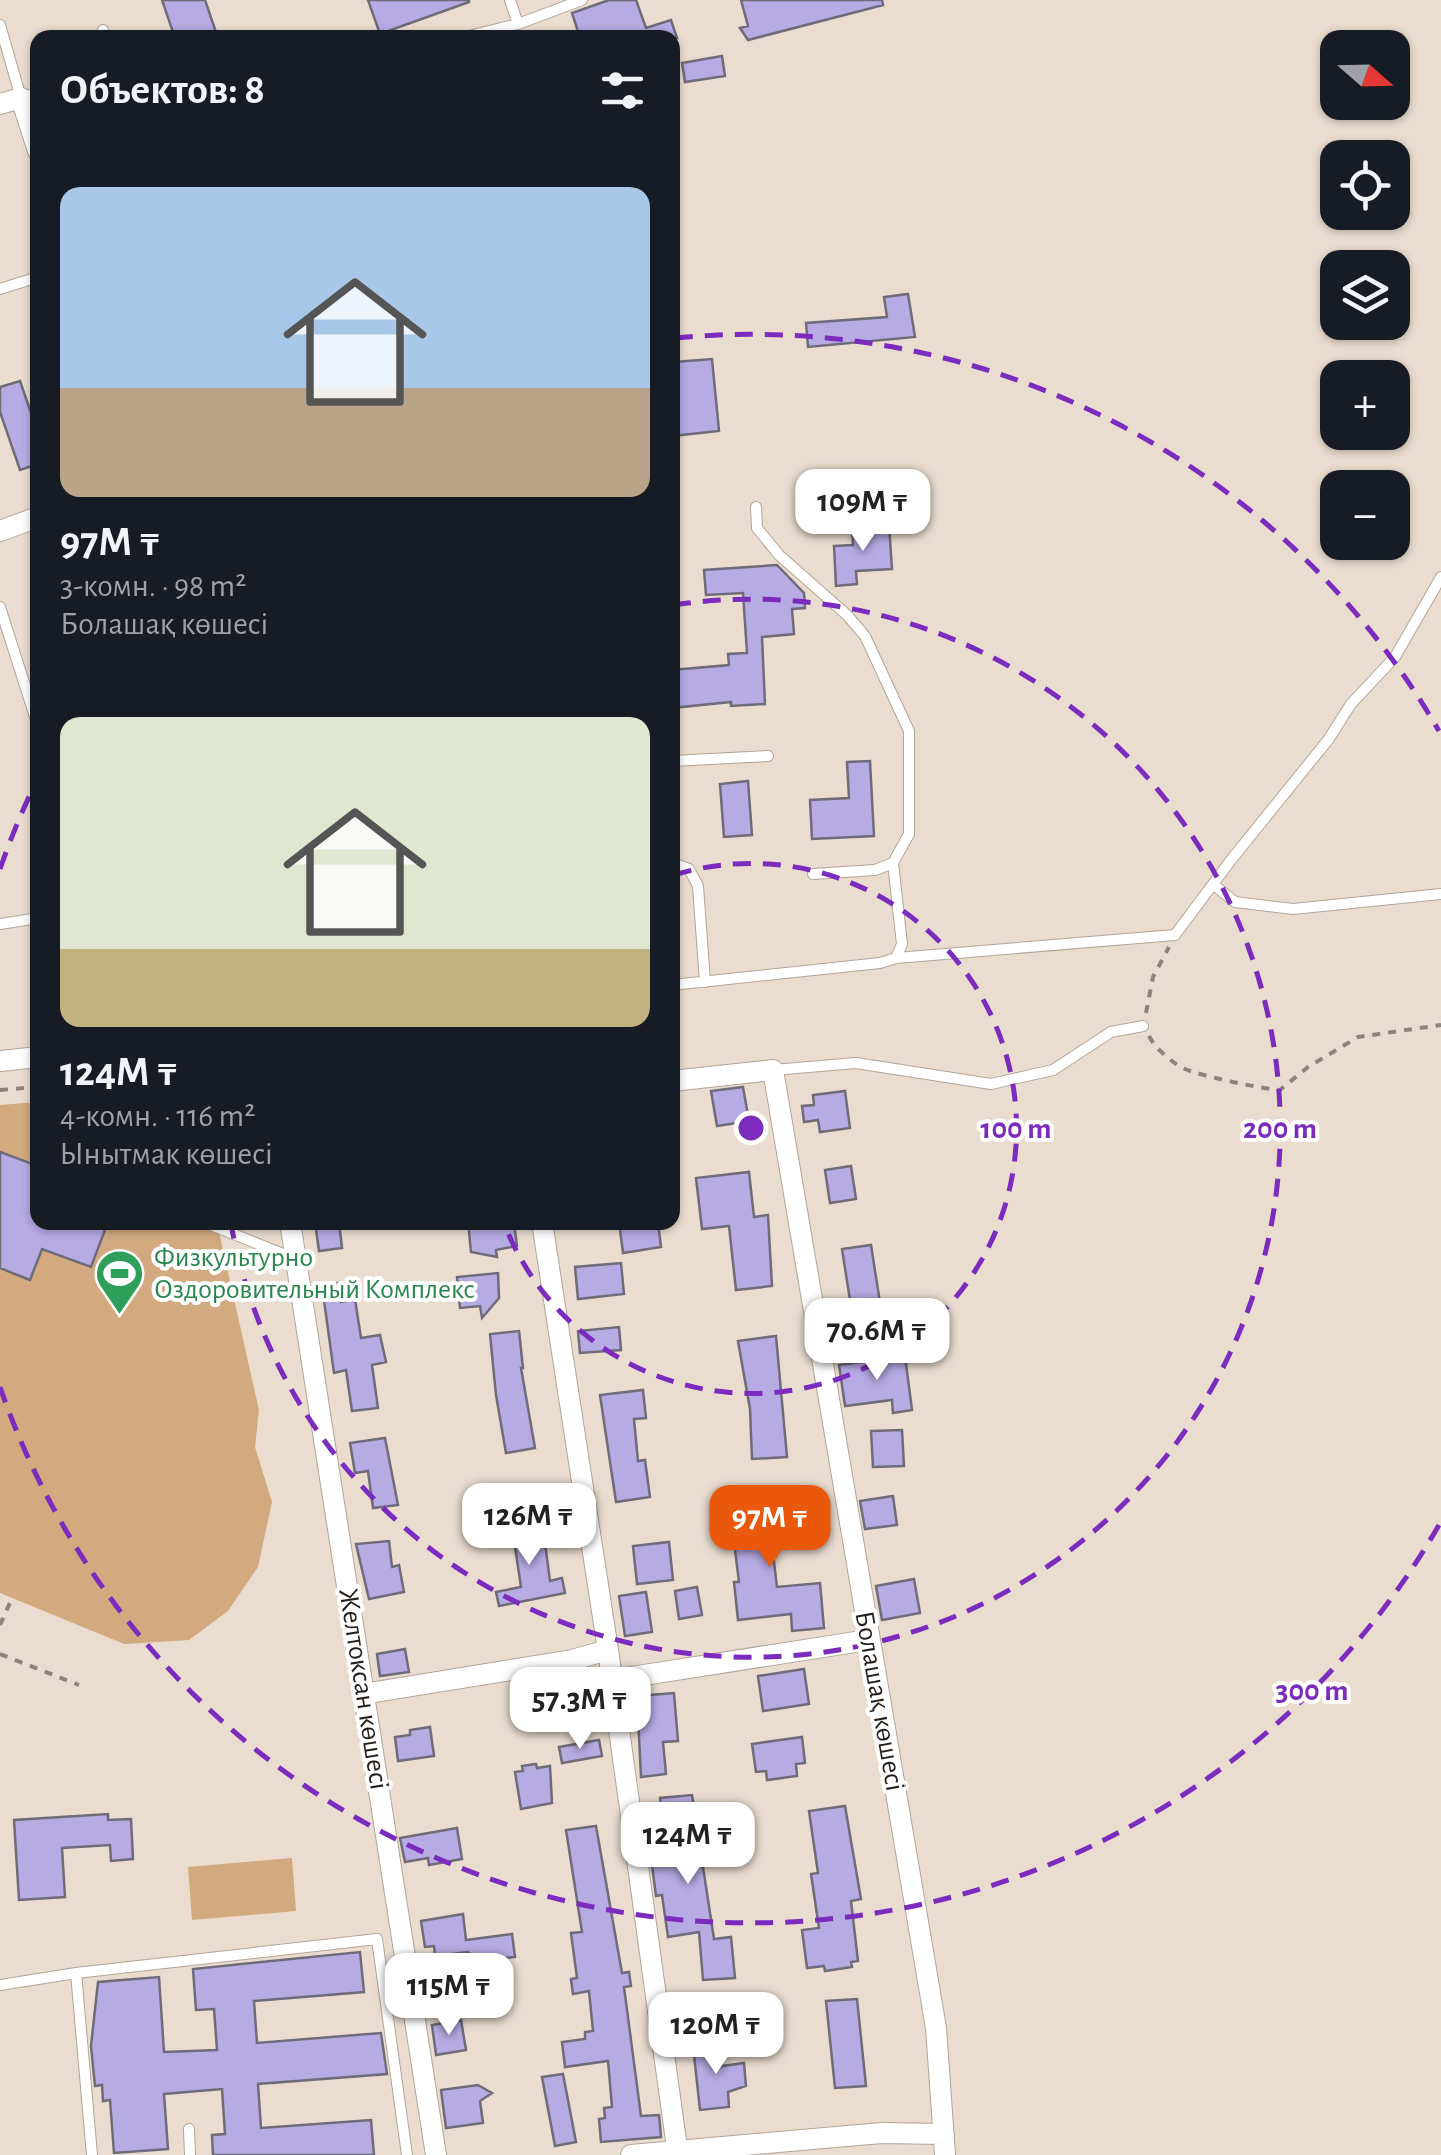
<!DOCTYPE html>
<html lang="ru">
<head>
<meta charset="utf-8">
<style>
  :root { --surface:#171b24; --page:#20242c; --text:#f1f3f6; --muted:#9ea1a6; --accent:#ea580c }
  body { margin:0; font-family:"Alegreya Sans",sans-serif; background:var(--page); color:var(--text); height:100vh; display:flex; flex-direction:column; font-size:38px; white-space:nowrap }
  * { box-sizing:border-box; margin:0 }
  p { font-size:32px; color:var(--muted) }
  .icon { flex:none; width:55px; height:55px; fill:none; stroke:currentColor; stroke-width:2; stroke-linecap:round; stroke-linejoin:round }
  .map { position:relative; flex:1; overflow:hidden }
  .panel { position:absolute; left:30px; top:30px; width:650px; height:1200px; display:flex; flex-direction:column; background:var(--surface); border-radius:20px; box-shadow:0 2px 8px #0004 }
  .panel>* { flex:none }
  .needle { width:65px; rotate:110deg }
  .buttons { position:absolute; left:1320px; top:30px; display:grid; gap:20px }
  .buttons a { display:grid; place-items:center; width:90px; height:90px; border-radius:20px; background:var(--surface); box-shadow:0 2px 8px #0004; font-size:50px }
  .price { position:absolute; translate:-50% -85px; padding:0 22px; border-radius:20px; background:#fff; color:#222; font-size:32px; line-height:65px; filter:drop-shadow(0 2px 5px #0008) }
  .price::after { content:''; position:absolute; left:50%; top:60px; width:30px; height:22px; margin-left:-15px; background:inherit; clip-path:polygon(0 0,100% 0,50% 100%) }
  .price.current { background:var(--accent); color:#fff }
  ul { padding:0; list-style:none }
  li { display:grid; align-content:center; gap:20px; height:530px; padding:0 30px }
  li span { display:grid; place-items:center; height:310px; border-radius:20px; color:#555 }
  li>.icon { margin-inline-start:auto }
  span .icon { width:180px; height:180px; fill:#fffc; stroke-width:1 }
  li b { font-size:42px }
  h2 { display:flex; justify-content:space-between; align-items:center; height:120px; padding:0 30px; font-size:42px }
  .map>svg:first-child { display:block }
</style>
</head>
<body>
<div class="map">
<svg width="1441" height="2155" viewBox="0 0 1441 2155">
  <rect width="100%" height="100%" fill="#eaddd0"/>
  <!-- green -->
  <path fill="#d3aa7f" d="M37,1102l1,120 179,1 42,187 -4,37 17,55 -14,65 -30,44 -39,29 -65,4 -124,-51v-488z
    M292,1858l4,53 -104,9 -4,-53z"/>
  <!-- building -->
  <path fill="#b7abe4" stroke="#6f6c7a" stroke-width="2.5" d="M162,0h43l13,38h-43z
    M368,0h101v2l-89,32z
    M609,0h27l10,28 25,-8 6,18h-97l-8,-25z
    M741,0h141l1,5 -135,35 -8,-12 8,-2z
    M722,56l3,20 -40,6 -3,-19z
    M908,294l7,43 -107,10 -2,-24 81,-6 -3,-20z
    M712,359l7,72 -47,5v-40l6,-1 -3,-33z
    M20,381l18,52v31l-18,6 -20,-58v-25z
    M889,524l3,45 -36,2 1,13 -21,2 -2,-40 19,-1 -1,-18z
    M777,565l27,28 1,15 -13,1 2,25 -32,3 3,67 -34,2v-4l-59,6v-38l57,-5 -1,-11 19,-1 -4,-60 -37,2 -2,-25z
    M870,761l4,75 -62,3 -2,-39 39,-2 -2,-36z
    M748,781l4,54 -28,2 -4,-53z
    M743,1087l6,34 -32,5 -6,-35z
    M845,1091l5,37 -30,4 -2,-12 -14,2 -2,-16 12,-1 -1,-10z
    M0,1152l38,14v56h70l-17,45 -49,-18 -12,31 -30,-12z
    M851,1166l5,33 -26,4 -5,-33z
    M749,1172l5,45 14,-2 4,71 -36,4 -7,-64 -27,3 -6,-51z
    M315,1222h24l3,26 -23,3z
    M468,1222h46l3,24 -21,4 1,7 -26,-5z
    M619,1222h39l3,25 -38,6z
    M871,1245l10,64 -29,4 -10,-64z
    M621,1263l3,31 -46,5 -3,-32z
    M498,1273l1,25 -17,20 -2,-12 -20,2 -3,-31z
    M338,1283l3,19 14,-3 6,39 19,-3 6,27 -14,3 6,43 -26,3 -6,-41 -12,3 -12,-87z
    M619,1327l2,23 -41,3 -2,-22z
    M519,1331l4,37h-2l14,80 -29,5 -10,-58 -6,-61z
    M776,1336l11,121 -35,2 -2,-50 -12,-68z
    M905,1356l7,54 -19,3 -1,-13 -47,6 -6,-41z
    M643,1390l3,28 -12,1 4,42 7,-1 5,37 -34,5 -16,-107z
    M902,1430l2,36 -31,1 -2,-36z
    M385,1438l13,67 -25,3 -5,-37 -13,2 -5,-30z
    M893,1496l4,29 -32,4 -5,-28z
    M822,1507l1,15 -53,7 7,58 43,-4 4,45 -32,3 -1,-17 -53,6 -4,-38h5l-5,-40 -16,2 -3,-24z
    M529,1519l3,26 13,-2 5,38 12,-3 3,15 -66,13 -3,-14 25,-5 -7,-47 -6,1 -3,-18z
    M389,1541l3,26 7,-2 5,27 -35,7 -13,-55z
    M669,1542l4,38 -36,4 -4,-38z
    M914,1579l6,34 -38,7 -6,-34z
    M697,1587l5,28 -23,4 -4,-28z
    M646,1592l6,40 -27,4 -6,-40z
    M405,1649l4,23 -29,4 -3,-22z
    M804,1669l5,35 -46,7 -5,-35z
    M674,1693l4,48 -15,1 3,32 -25,3 -4,-81z
    M430,1727l4,29 -36,5 -3,-24 15,-2v-5z
    M802,1737l3,26 -9,1 1,12 -30,4 -1,-9 -10,1 -4,-28z
    M599,1740l3,16 -40,7 -3,-16z
    M536,1764l1,4 13,-2 2,37 -31,6 -6,-37 8,-1 -1,-5z
    M692,1795l22,144 17,-2 4,41 -32,2 -4,-48 -31,5 -6,-42 -6,1 -6,-47 15,-2 -5,-49z
    M845,1806l16,93 -10,2 7,60 -7,1 1,5 -27,4 -1,-5 -17,2 -5,-38 17,-2 -8,-54 7,-1 -9,-62z
    M108,1814v6l23,-1 2,40 -22,2 -1,-16 -48,3 3,49 -46,3 -5,-80z
    M596,1826l26,147 7,-1 2,14 -7,1 17,129 18,-1 2,22 -60,5 -2,-23 6,-1 -1,-10 8,-1 -4,-46 -43,6 -3,-25 23,-3v-7l8,-1 -4,-40 -16,3 -2,-15 6,-1 -6,-45 11,-1 -16,-102z
    M457,1828l5,31 -33,6 -1,-7 -23,4 -5,-24z
    M463,1914l3,26 46,-6 3,23 -10,1 3,6 -21,4 -19,-16 -33,4 -1,-10 -9,1 -4,-26z
    M360,1952l4,40 -110,9 3,42 124,-10 6,41 -129,10 3,44 110,-8 3,35h-161l-1,-20 13,-1 -3,-45 -58,5 4,55 -54,4 -4,-53 -7,1 -1,-16 -7,1 -4,-40 7,-64 61,-5 5,75 53,-2 -3,-41 -18,1 -3,-41z
    M857,1999l9,87 -31,2 -9,-87z
    M461,2020l5,30 -30,5 -4,-30z
    M718,2043l4,23 22,-3 2,23 -18,6 1,15 -29,3 -7,-64z
    M563,2074l13,68 -21,4 -13,-69z
    M478,2085l14,8 -12,8 3,22 -37,5 -5,-38z"/>
  <g fill="none" stroke-linecap="round" stroke-linejoin="round">
    <defs>
      <path id="service" d="M510,0l8,24
        M0,25l21,73 17,-6
        M103,30l2,8
        M461,38l57,-14 64,-24
        M0,289l38,-12
        M756,507l1,21 22,27 68,60 18,21 44,95v103l-16,29 -18,7 -62,4
        M0,607l36,113
        M672,761l96,-5
        M672,863l17,6 9,17 7,96
        M1214,885l21,17 58,7 148,-15
        M0,924l38,-6
        M896,958l279,-23 56,-75 97,-120 23,-36 44,-47 46,-80
        M672,985l208,-22 16,-5 6,-14 -9,-81
        M773,1070l83,-7 135,21 62,-14 58,-38 32,-6
        M204,1222l91,37
        M76,1973l16,182
        M0,1985l76,-12 301,-34 30,216
        M189,2129l1,26"/>
      <path id="minor" d="M0,104l21,-6 17,53
        M0,531l38,-14
        M0,1061l38,-4
        M672,1081l101,-11 163,958 9,127
        M290,1222l146,933
        M542,1222l66,428 70,505
        M612,1680l256,-40
        M363,1694l209,-34 36,-10
        M631,2155l250,-22 63,1"/>
    </defs>
    <!-- service casing -->
    <use href="#service" stroke="#b1a599" stroke-width="12"/>
    <!-- minor casing -->
    <use href="#minor" stroke="#b1a599" stroke-width="22"/>
    <!-- path -->
    <path stroke="#8c837a" stroke-width="4" stroke-dasharray="8 8" stroke-linecap="butt" d="M1146,1013l7,-36 16,-30
      M1149,1036c6,12 23,27 36,33 16,7 77,20 95,21l28,-23 50,-30 83,-12
      M0,1090l38,-3
      M0,1625l12,-27
      M0,1654l79,31"/>
    <!-- service -->
    <use href="#service" stroke="#fff" stroke-width="10"/>
    <!-- minor -->
    <use href="#minor" stroke="#fff" stroke-width="20"/>
  </g>
  <!-- distance rings -->
  <g fill="none" stroke="#7b2cbf" stroke-width="5" stroke-dasharray="18 12">
    <path d="M674 875A265 265 0 1 1 504 1223"/>
    <path d="M673 605A529 529 0 1 1 231 1224"/>
    <path d="M1439 1525A794 794 0 0 1 0 1387M0 869A794 794 0 0 1 37 780M675 338A794 794 0 0 1 1439 731"/>
  </g>
  <!-- icons -->
  <defs>
    <symbol id="stadium-pin" viewBox="-11 -11 22 30"><path d="M0 17L-7.5 6A9.5 9.5 0 1 1 7.5 6Z" fill="#2e9e5b" stroke="#fff"/><path d="M0-5a6.5 5 0 1 0 0 10a6.5 5 0 1 0 0-10ZM-3.5-1.8h7v3.6h-7Z" fill="#fff"/></symbol>
  </defs>
  <g fill-rule="evenodd">
    <use href="#stadium-pin" x="92" y="1246" width="55" height="75"/>
  </g>
  <g text-anchor="middle" dominant-baseline="central" stroke-width="8" stroke-linejoin="round" paint-order="stroke">
    <!-- leisure labels -->
    <g font-size="28" fill="#27864d" stroke="#fff" text-anchor="start">
      <text x="154" y="1258">Физкультурно<tspan x="154" dy="32">Оздоровительный Комплекс</tspan></text>
    </g>
    <!-- street labels -->
    <g font-size="28" fill="#231e1a" stroke="#fff">
      <text transform="translate(363 1689) rotate(81)">Желтоксан көшесі</text>
      <text transform="translate(879 1701) rotate(80)">Болашақ көшесі</text>
    </g>
  </g>
  <circle cx="751" cy="1128" r="15" fill="#7b2cbf" stroke="#fff" stroke-width="5"/>
  <g font-size="30" text-anchor="middle" font-weight="bold" fill="#7b2cbf" stroke="#fff" stroke-width="8" stroke-linejoin="round" paint-order="stroke">
    <text x="1016" y="1138">100 m</text>
    <text x="1280" y="1138">200 m</text>
    <text x="1312" y="1700">300 m</text>
  </g>
</svg>
<div class="buttons">
<a><svg class="needle" viewBox="-14 -14 28 28"><path d="M0-13l5 13h-10z" fill="#e53935"/><path d="M0 13l5-13h-10z" fill="#9ea1a6"/></svg></a>
<a><svg class="icon" aria-label="locate" viewBox="0 0 24 24"><circle cx="12" cy="12" r="6"/><path d="M12 2v4M12 18v4M2 12h4M18 12h4"/></svg></a>
<a><svg class="icon" aria-label="layers" viewBox="0 0 24 24"><path d="M12 4l9 5-9 5-9-5zM3 14l9 5 9-5"/></svg></a>
<a>+</a>
<a>−</a>
</div>
<b class="price" style="left:863px;top:554px">109M ₸</b>
<b class="price" style="left:877px;top:1383px">70.6M ₸</b>
<b class="price" style="left:529px;top:1568px">126M ₸</b>
<b class="price current" style="left:770px;top:1570px">97M ₸</b>
<b class="price" style="left:580px;top:1752px">57.3M ₸</b>
<b class="price" style="left:688px;top:1887px">124M ₸</b>
<b class="price" style="left:449px;top:2038px">115M ₸</b>
<b class="price" style="left:716px;top:2077px">120M ₸</b>
<section class="panel">
<h2>Объектов: 8<svg class="icon" aria-label="filters" viewBox="0 0 24 24"><path d="M4 7h16M4 17h16"/><circle cx="9" cy="7" r="2"/><circle cx="15" cy="17" r="2"/></svg></h2>
<ul>
<li><span style="background:linear-gradient(#a9c7e8 65%,#b9a48a 0)"><svg class="icon" aria-label="home" viewBox="0 0 24 24"><path d="M3 11l9-7 9 7M6 9v11h12V9"/></svg></span><div><b>97M ₸</b><p>3-комн. · 98 m²</p><p>Болашақ көшесі</p></div></li>
<li><span style="background:linear-gradient(#dfe7d0 75%,#c2b280 0)"><svg class="icon" aria-label="home" viewBox="0 0 24 24"><path d="M3 11l9-7 9 7M6 9v11h12V9"/></svg></span><div><b>124M ₸</b><p>4-комн. · 116 m²</p><p>Ынытмак көшесі</p></div></li>
</ul>
</section>
</div>
</body>
</html>
